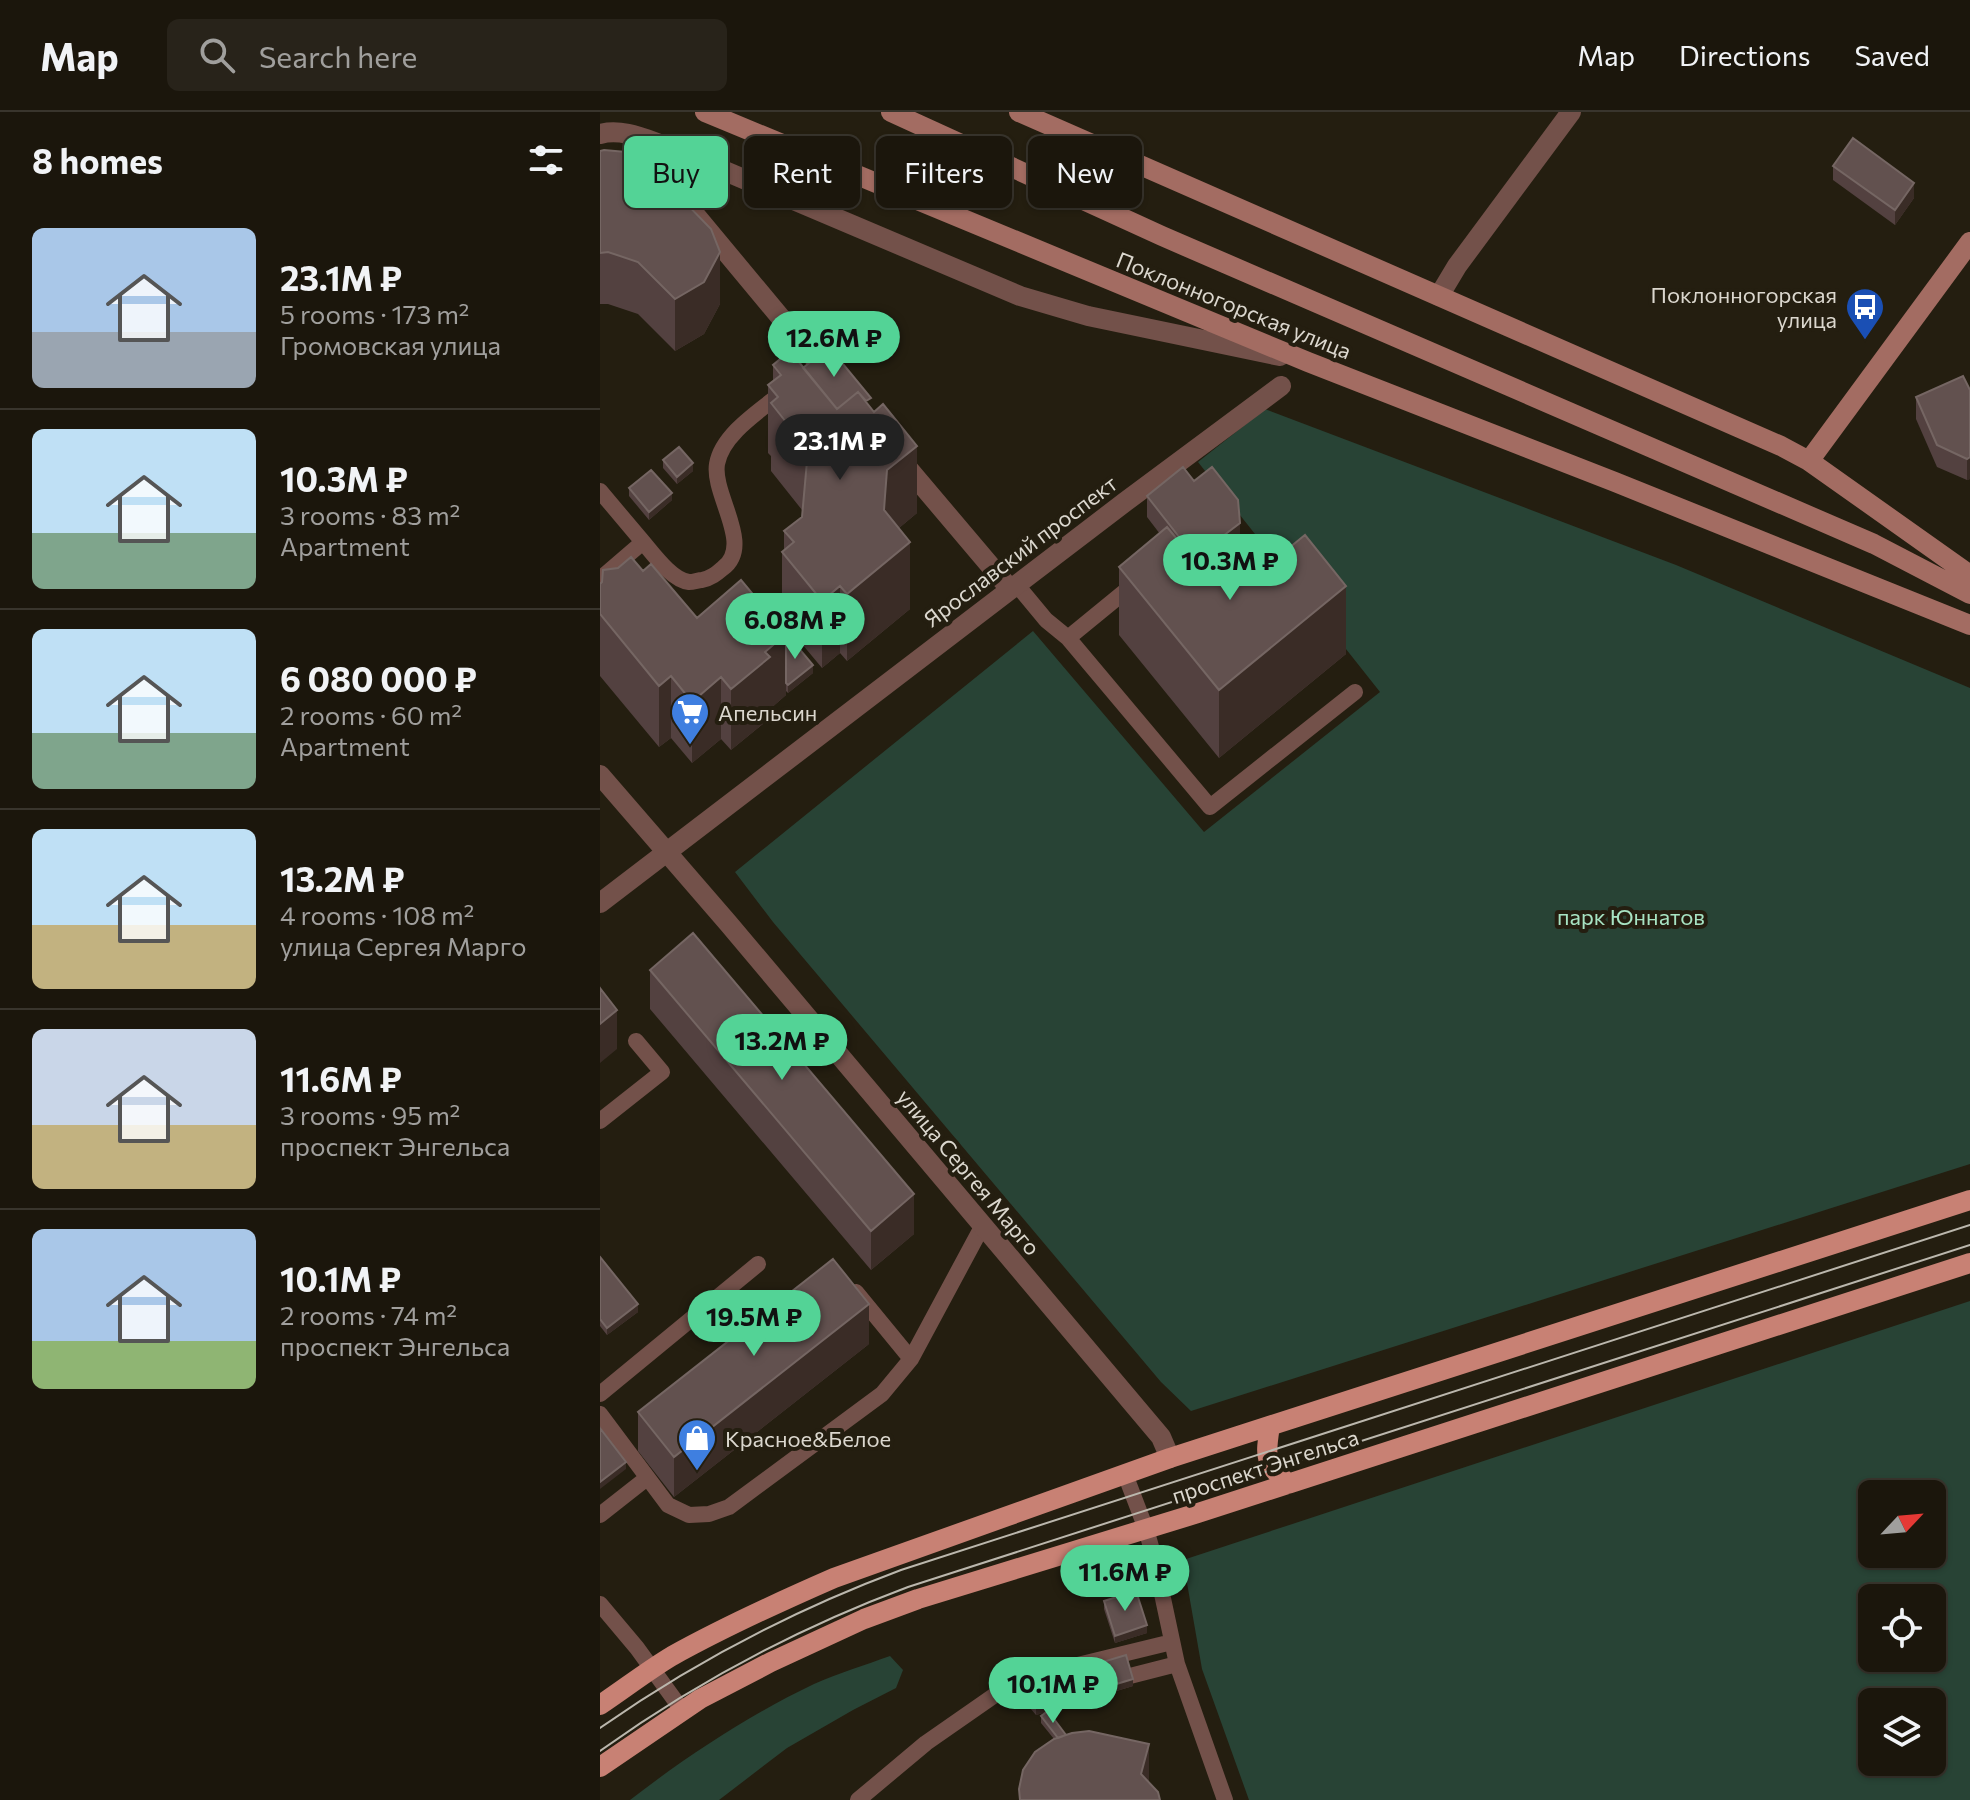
<!DOCTYPE html>
<html lang="en">
<head>
<meta charset="utf-8">
<style>
  :root { --surface:#1b160c; --page:#28231a; --text:#f1f3f6; --muted:#a09f9d; --line:#39352d; --accent:#53d396 }
  body { margin:0; font-family:Commissioner,sans-serif; background:var(--page); color:var(--text); height:100vh; display:flex; flex-direction:column; font-size:30px; white-space:nowrap }
  * { box-sizing:border-box; margin:0 }
  p { font-size:26px; color:var(--muted) }
  .icon { flex:none; width:44px; height:44px; fill:none; stroke:currentColor; stroke-width:2; stroke-linecap:round; stroke-linejoin:round }
  .map { position:relative; flex:1; overflow:hidden }
  .side { display:flex; flex-direction:column; background:var(--surface); width:600px }
  .side>* { flex:none }
  .guide { position:absolute; left:24px; top:24px; width:760px; height:72px; display:flex; gap:16px }
  .needle { width:52px; rotate:64deg }
  .controls { position:absolute; left:1258px; top:1368px; display:grid; gap:16px }
  .controls a { display:grid; place-items:center; width:88px; height:88px; border-radius:12px; background:var(--surface); box-shadow:0 2px 6px #0004,0 0 0 2px var(--line); font-size:40px }
  .price { position:absolute; translate:-50% -68px; padding:0 18px; border-radius:28px; background:var(--accent); color:#111; font-size:26px; line-height:52px; filter:drop-shadow(0 2px 4px #0008) }
  .price::after { content:''; position:absolute; left:50%; top:48px; width:24px; height:18px; margin-left:-12px; background:inherit; clip-path:polygon(0 0,100% 0,50% 100%) }
  .price.on { background:#222; color:#fff }
  ul { padding:0; list-style:none }
  li { display:flex; align-items:center; gap:24px; height:200px; padding:0 32px }
  li+li { border-top:2px solid var(--line) }
  li span { display:grid; place-items:center; flex:none; width:224px; height:160px; border-radius:12px; color:#555 }
  li>.icon { margin-inline-start:auto }
  span .icon { width:96px; height:96px; fill:#fffc; stroke-width:1 }
  li b { font-size:34px }
  h2 { display:flex; justify-content:space-between; align-items:center; height:96px; padding:0 32px; font-size:34px }
  .chip { padding:0 28px; border-radius:12px; background:var(--surface); box-shadow:0 2px 6px #0004,0 0 0 2px var(--line); font-size:28px; line-height:72px }
  .chip.on { background:var(--accent); color:#111 }
  header { display:flex; align-items:center; gap:48px; box-sizing:border-box; height:112px; padding:0 40px; background:var(--surface); border-bottom:2px solid var(--line) }
  header strong { font-size:38px }
  nav { display:flex; gap:44px; margin-inline-start:auto; font-size:28px }
  .search { width:560px; height:72px; background:var(--page); display:flex; align-items:center; gap:20px; box-sizing:border-box; padding:0 28px; border-radius:12px; color:var(--muted); font-size:30px }
  main { display:flex; flex:1; min-height:0 }
  .map>svg:first-child { display:block }
</style>
</head>
<body>
<header>
<strong>Map</strong>
<div class="search"><svg class="icon" aria-label="search" viewBox="0 0 24 24"><circle cx="10" cy="10" r="6"/><path d="M15 15l6 6"/></svg>Search here</div>
<nav><a>Map</a><a>Directions</a><a>Saved</a></nav>
</header>
<main>
<section class="side">
<h2>8 homes<svg class="icon" aria-label="filters" viewBox="0 0 24 24"><path d="M4 7h16M4 17h16"/><circle cx="9" cy="7" r="2"/><circle cx="15" cy="17" r="2"/></svg></h2>
<ul>
<li><span style="background:linear-gradient(#a9c7e8 65%,#9aa5b1 0)"><svg class="icon" aria-label="home" viewBox="0 0 24 24"><path d="M3 11l9-7 9 7M6 9v11h12V9"/></svg></span><div><b>23.1M ₽</b><p>5 rooms · 173 m²</p><p>Громовская улица</p></div></li>
<li><span style="background:linear-gradient(#bfe0f5 65%,#7fa58c 0)"><svg class="icon" aria-label="home" viewBox="0 0 24 24"><path d="M3 11l9-7 9 7M6 9v11h12V9"/></svg></span><div><b>10.3M ₽</b><p>3 rooms · 83 m²</p><p>Apartment</p></div></li>
<li><span style="background:linear-gradient(#bfe0f5 65%,#7fa58c 0)"><svg class="icon" aria-label="home" viewBox="0 0 24 24"><path d="M3 11l9-7 9 7M6 9v11h12V9"/></svg></span><div><b>6 080 000 ₽</b><p>2 rooms · 60 m²</p><p>Apartment</p></div></li>
<li><span style="background:linear-gradient(#bfe0f5 60%,#c2b280 0)"><svg class="icon" aria-label="home" viewBox="0 0 24 24"><path d="M3 11l9-7 9 7M6 9v11h12V9"/></svg></span><div><b>13.2M ₽</b><p>4 rooms · 108 m²</p><p>улица Сергея Марго</p></div></li>
<li><span style="background:linear-gradient(#c9d6e8 60%,#c2b280 0)"><svg class="icon" aria-label="home" viewBox="0 0 24 24"><path d="M3 11l9-7 9 7M6 9v11h12V9"/></svg></span><div><b>11.6M ₽</b><p>3 rooms · 95 m²</p><p>проспект Энгельса</p></div></li>
<li><span style="background:linear-gradient(#a9c7e8 70%,#8fb573 0)"><svg class="icon" aria-label="home" viewBox="0 0 24 24"><path d="M3 11l9-7 9 7M6 9v11h12V9"/></svg></span><div><b>10.1M ₽</b><p>2 rooms · 74 m²</p><p>проспект Энгельса</p></div></li>
</ul>
</section>
<div class="map">
<svg width="1370" height="1688" viewBox="0 0 1370 1688">
  <rect width="100%" height="100%" fill="#241e10"/>
  <!-- green -->
  <path fill="#284335" fill-rule="evenodd" d="M665,297l411,156 294,123v476l-779,247 -30,-29 -388,-460 -38,-50 298,-241 171,201 176,-140 -182,-230z
    M1370,1189v499h-721l-47,-131 -19,-109zM1272,1382h60v60h-60zM1272,1486h60v60h-60zM1272,1590h60v60h-60z
    M290,1544l13,14 -7,18 -43,22 -66,38 -68,52h-89c57,-44 119,-85 184,-116 25,-11 51,-19 76,-28z"/>
  <g fill="none" stroke-linecap="round" stroke-linejoin="round">
    <!-- lane -->
    <path stroke="#73514a" stroke-width="16" d="M0,379l43,51
      M0,467l43,-37c11,13 29,38 46,40 5,0 9,-2 13,-2 9,-2 14,-6 21,-12 31,-23 -11,-73 -6,-104 5,-30 44,-54 66,-72
      M417,473l29,35 22,18 142,169 145,-115
      M468,526l66,-54
      M0,1009l62,-49 -26,-31
      M256,1180l55,67
      M0,1282l158,-130
      M0,1302l68,91 21,10 20,-1 20,-7 153,-113 29,-35 72,-134
      M525,1362l21,55 9,32 22,103 48,136
      M0,1403l47,-37
      M0,1492l37,44 45,62
      M530,1564l47,-12
      M258,1688l68,-57 79,-55 44,-16 123,-30"/>
    <!-- street -->
    <path stroke="#73514a" stroke-width="20" d="M0,22c22,-6 45,5 66,12l354,150 68,20 192,40
      M28,22l202,243
      M839,184l18,-30 114,-154
      M300,347l110,130
      M0,663l128,148 433,514 9,21
      M0,791l525,-401 156,-116"/>
    <!-- secondary -->
    <path stroke="#a36c62" stroke-width="20" d="M105,0l603,250 307,120 355,143
      M291,0l271,124 712,308 96,50
      M419,0l762,334 28,15 161,114
      M1209,349l161,-219"/>
    <!-- primary -->
    <path stroke="#c88174" stroke-width="20" d="M670,1314c-5,32 -6,35 18,58
      M0,1593c24,-16 47,-34 72,-49 52,-29 107,-54 162,-78l336,-120 800,-258
      M0,1655l100,-68 71,-37 93,-43 54,-20 280,-86 772,-250"/>
    <!-- tram -->
    <path stroke="#bbb7ad" stroke-width="2" d="M0,1616c94,-66 194,-118 301,-158l1069,-345
      M0,1639c95,-68 198,-123 308,-164l1062,-342"/>
  </g>
  <!-- wall -->
  <path fill="#534140" d="M0,39l120,153 -16,30 -29,17 -37,-37 -30,-10h-8z
    M1233,54l81,32 -19,27 -62,-45z
    M173,253l30,3 68,39 46,106 -18,15 11,81 -63,52 -7,-8 -18,15 -40,-48v-68l2,-2v-19l18,-14v-7l-31,-39v-15l-3,-3v-68l5,-4z
    M1370,278v89l-3,1 -30,-13 -21,-48v-22z
    M63,348l30,11 -16,13 -14,-16z
    M29,376l43,12 -23,20 -20,-24z
    M547,384l93,48 -34,27 -5,-2 13,15 132,70 -127,104 -100,-123v-68l41,-33 -13,-17z
    M43,459l54,47 116,55 -25,20 -2,-2v4l-16,14v9l-39,32 -10,-11 -29,24 -21,-25 -12,9 -59,-71v-92z
    M50,858l264,264 -43,36 -221,-261z
    M0,1145l38,55 -31,23 -7,-9z
    M269,1232l-195,153 -36,-46v-39z
    M504,1489l43,32 -32,10 -11,-34z
    M533,1574l-85,26 18,23 83,48 11,17h-141v-11l35,-50 -13,-16v-7l5,-4 -10,3 -17,-20v-8z"/>
  <!-- shaded-wall -->
  <path fill="#3a2c26" d="M1314,71v15l-19,27v-15z
    M120,140v52l-16,30 -29,17v-52z
    M317,334v67l-30,25 23,4v67l-63,52v-67l37,-84 3,-40z
    M1370,345v22l-3,1v-21z
    M93,351v8l-16,13v-7z
    M72,381v7l-23,20v-8z
    M640,411v21l-34,27v-22z
    M240,474v67l-18,15v-67z
    M746,474v68l-127,104v-68z
    M186,522v61l-16,14v9l-39,32v-61l34,-37z
    M213,553v8l-25,20v-8z
    M71,564v62l-12,9v-61z
    M121,565v62l-29,24v-61z
    M17,898v39l-17,14v-39z
    M314,1082v40l-43,36v-39z
    M38,1192v8l-31,23v-7z
    M269,1192v40l-195,153v-40z
    M26,1350v7l-26,20v-7z
    M547,1513v8l-32,10v-7z
    M533,1567v7l-97,29v-7z
    M549,1632v56l-8,-26z"/>
  <!-- building -->
  <path fill="#62514f" stroke="#756663" stroke-width="2" d="M1253,26l61,45 -19,27 -62,-44z
    M4,38l22,2 20,10 65,67 9,23 -16,30 -29,17 -37,-37 -30,-10 -8,1v-102z
    M229,235l42,51 -5,3 -8,-9 -21,17 -34,-41z
    M190,239l47,58 21,-17 16,20 9,-8 34,42 -30,24 -2,26 -1,14 26,32 -63,52 -7,-8 -18,15 -40,-49 12,-10 -10,-11 18,-14 6,-67 -37,-47 7,-6 -10,-12 13,-10 -8,-10z
    M1363,264l7,14v67l-3,2 -30,-14 -21,-48z
    M79,335l14,16 -16,14 -14,-17z
    M583,355l11,14 18,-14 26,33 2,23 -34,26 -23,-7 -36,-46z
    M51,358l21,23 -23,19 -20,-24z
    M567,415l47,57h31l60,-49 41,51 -127,104 -100,-123z
    M31,445l12,14 8,-7 46,54 44,-38 45,54 -21,18 5,5 -39,32 -10,-12 -29,25 -21,-26 -12,10 -59,-72v-30l2,-2 1,-12 15,-2z
    M186,521l27,32 -25,20 -2,-2z
    M93,821l221,261 -43,37 -221,-261z
    M0,876l17,22 -17,14z
    M0,1145l38,47 -31,24 -7,-9z
    M233,1147l36,45 -195,153 -36,-45z
    M0,1316l26,34 -26,20z
    M536,1479l11,34 -32,11 -11,-35z
    M526,1543l7,24 -97,29 -17,-21z
    M448,1599l18,24 -8,3 -17,-22z
    M489,1619l60,13 -8,30 17,18 2,8h-140l-1,-11 4,-19 12,-18 19,-13 18,-6z"/>
  <!-- icons -->
  <defs>
    <symbol id="bus-pin" viewBox="-11 -11 22 30"><path d="M0 17L-7.5 6A9.5 9.5 0 1 1 7.5 6Z" fill="#1a4fb4" stroke="#241e10"/><path d="M-5-6H5V4H4V6H2V4H-2V6H-4V4H-5ZM-3.5-4V0h7V-4ZM-3.5 1.2v1.5H-2V1.2ZM2 1.2v1.5H3.5V1.2Z" fill="#fff"/></symbol>
    <symbol id="supermarket-pin" viewBox="-11 -11 22 30"><path d="M0 17L-7.5 6A9.5 9.5 0 1 1 7.5 6Z" fill="#3f7fe0" stroke="#241e10"/><path d="M-6-5.5h2.5l.6 2H6L4.5 2H-2.5L-4.4-4H-6ZM-1.5 3.2a1.3 1.3 0 1 0 .1 0ZM3 3.2a1.3 1.3 0 1 0 .1 0Z" fill="#fff"/></symbol>
    <symbol id="shop-pin" viewBox="-11 -11 22 30"><path d="M0 17L-7.5 6A9.5 9.5 0 1 1 7.5 6Z" fill="#3f7fe0" stroke="#241e10"/><path d="M-5-2.5h2.3a2.7 3.5 0 0 1 5.4 0H5L5.5 6h-11ZM-1.5-2.5h3a1.5 2.3 0 0 0-3 0Z" fill="#fff"/></symbol>
  </defs>
  <g fill-rule="evenodd">
    <use href="#bus-pin" x="1243" y="173" width="44" height="60"/>
    <use href="#supermarket-pin" x="68" y="578" width="44" height="60"/>
    <use href="#shop-pin" x="75" y="1304" width="44" height="60"/>
  </g>
  <g text-anchor="middle" dominant-baseline="central" stroke-width="8" stroke-linejoin="round" paint-order="stroke">
    <!-- poi labels -->
    <g font-size="22" fill="#dbd7ce" stroke="#241e10" text-anchor="start">
      <text x="1237" y="182" text-anchor="end">Поклонногорская<tspan x="1237" dy="25">улица</tspan></text>
      <text x="118" y="600">Апельсин</text>
      <text x="125" y="1326">Красное&amp;Белое</text>
    </g>
    <!-- street labels -->
    <g font-size="22" fill="#dbd7ce" stroke="#241e10">
      <text transform="translate(634 193) rotate(22)">Поклонногорская улица</text>
      <text transform="translate(420 439) rotate(-37)">Ярославский проспект</text>
      <text transform="translate(369 1060) rotate(50)">улица Сергея Марго</text>
      <text transform="translate(665 1354) rotate(-18)">проспект Энгельса</text>
    </g>
    <!-- park labels -->
    <g font-size="22" fill="#a7e3c3" stroke="#241e10">
      <text x="1031" y="804">парк Юннатов</text>
    </g>
  </g>
</svg>
<div class="controls">
<a><svg class="needle" viewBox="-14 -14 28 28"><path d="M0-13l5 13h-10z" fill="#e53935"/><path d="M0 13l5-13h-10z" fill="#a09f9d"/></svg></a>
<a><svg class="icon" aria-label="locate" viewBox="0 0 24 24"><circle cx="12" cy="12" r="6"/><path d="M12 2v4M12 18v4M2 12h4M18 12h4"/></svg></a>
<a><svg class="icon" aria-label="layers" viewBox="0 0 24 24"><path d="M12 4l9 5-9 5-9-5zM3 14l9 5 9-5"/></svg></a>
</div>
<b class="price" style="left:234px;top:267px">12.6M ₽</b>
<b class="price on" style="left:240px;top:370px">23.1M ₽</b>
<b class="price" style="left:630px;top:490px">10.3M ₽</b>
<b class="price" style="left:195px;top:549px">6.08M ₽</b>
<b class="price" style="left:182px;top:970px">13.2M ₽</b>
<b class="price" style="left:154px;top:1246px">19.5M ₽</b>
<b class="price" style="left:525px;top:1501px">11.6M ₽</b>
<b class="price" style="left:453px;top:1613px">10.1M ₽</b>
<div class="guide">
<a class="chip on">Buy</a>
<a class="chip">Rent</a>
<a class="chip">Filters</a>
<a class="chip">New</a>
</div>
</div>
</main>
</body>
</html>
